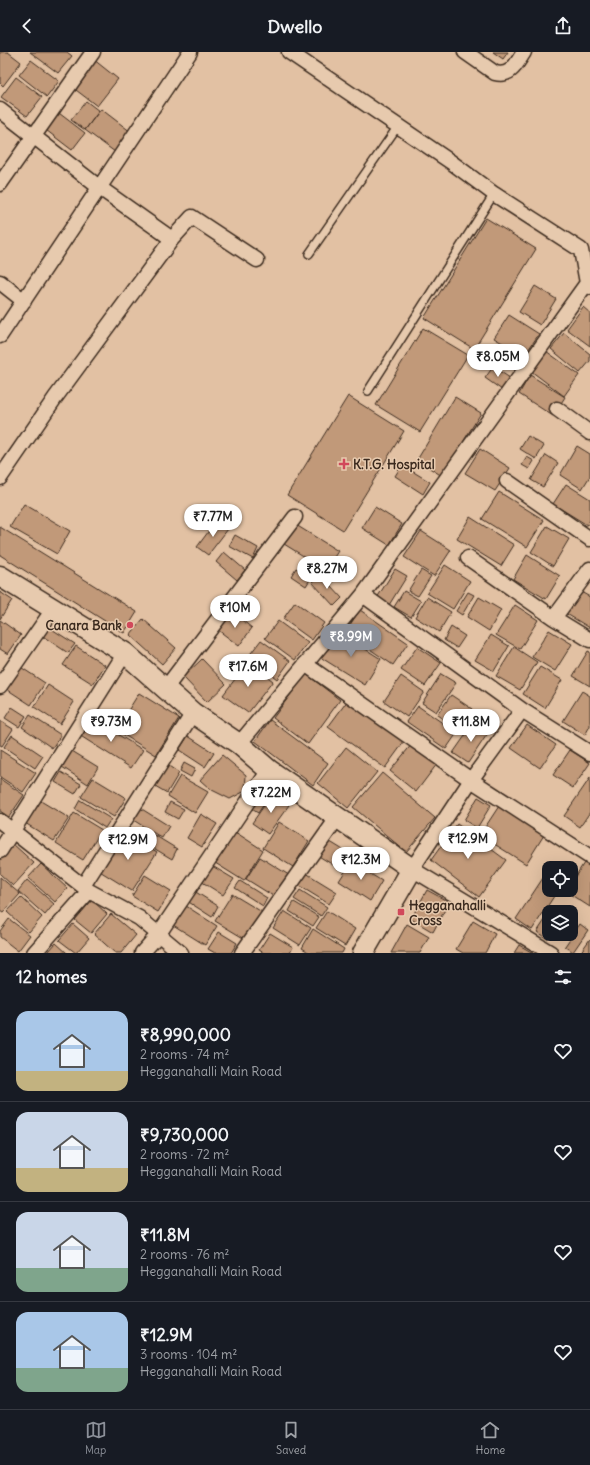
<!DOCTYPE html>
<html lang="en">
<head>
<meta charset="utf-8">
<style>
  :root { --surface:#171b24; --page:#20242c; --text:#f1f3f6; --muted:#9ea1a6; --line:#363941; --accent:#8c9099 }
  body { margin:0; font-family:Delius,sans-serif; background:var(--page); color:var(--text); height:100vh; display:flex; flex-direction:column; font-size:15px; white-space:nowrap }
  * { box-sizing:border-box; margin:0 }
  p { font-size:13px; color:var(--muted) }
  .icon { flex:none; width:22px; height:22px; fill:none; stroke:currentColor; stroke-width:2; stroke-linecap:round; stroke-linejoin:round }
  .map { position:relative; height:901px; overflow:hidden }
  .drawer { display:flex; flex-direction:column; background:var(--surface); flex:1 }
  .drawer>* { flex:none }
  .controls { position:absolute; left:542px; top:809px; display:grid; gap:8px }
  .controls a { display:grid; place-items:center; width:36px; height:36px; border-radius:8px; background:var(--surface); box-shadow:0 4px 16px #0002; font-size:20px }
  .price { position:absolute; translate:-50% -34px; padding:0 9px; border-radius:14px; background:#fff; color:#222; font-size:13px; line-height:26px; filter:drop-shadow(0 1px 2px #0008) }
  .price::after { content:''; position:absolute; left:50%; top:24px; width:12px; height:9px; margin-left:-6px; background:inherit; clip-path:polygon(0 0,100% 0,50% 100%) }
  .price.current { background:var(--accent); color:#fff }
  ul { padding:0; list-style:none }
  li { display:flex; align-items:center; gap:12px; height:100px; padding:0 16px }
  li+li { border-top:1px solid var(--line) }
  li span { display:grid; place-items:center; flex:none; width:112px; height:80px; border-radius:12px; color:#555 }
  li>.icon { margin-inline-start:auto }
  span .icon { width:48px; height:48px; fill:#fffc; stroke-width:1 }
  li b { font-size:17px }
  h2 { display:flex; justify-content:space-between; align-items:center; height:48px; padding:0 16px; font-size:17px }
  header { display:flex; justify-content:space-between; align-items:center; height:52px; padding:0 16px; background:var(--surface); font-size:18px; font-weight:700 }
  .tabs { display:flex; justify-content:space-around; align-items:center; height:56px; border-top:1px solid var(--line); background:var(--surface); font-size:11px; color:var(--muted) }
  .tabs a { display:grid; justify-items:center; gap:2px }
  .tabs .current { color:var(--accent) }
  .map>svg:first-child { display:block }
</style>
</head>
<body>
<header><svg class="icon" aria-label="back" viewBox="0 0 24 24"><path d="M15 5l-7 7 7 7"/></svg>Dwello<svg class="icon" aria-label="share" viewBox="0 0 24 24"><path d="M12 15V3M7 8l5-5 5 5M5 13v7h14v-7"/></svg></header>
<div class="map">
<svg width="590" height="901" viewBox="0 0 590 901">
  <rect width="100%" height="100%" fill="#e2c1a3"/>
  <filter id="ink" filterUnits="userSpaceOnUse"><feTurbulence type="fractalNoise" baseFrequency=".025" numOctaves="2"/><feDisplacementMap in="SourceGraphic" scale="8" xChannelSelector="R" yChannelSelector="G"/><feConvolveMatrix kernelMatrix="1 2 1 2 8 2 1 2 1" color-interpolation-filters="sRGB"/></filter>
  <g filter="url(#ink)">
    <!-- building -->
    <path fill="#c19979" stroke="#3b2a1e" d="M0,0h8l13,10 -18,24 -3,-3z
      M30,0h37l5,4 -14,17z
      M493,0h15l-5,7z
      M93,7l25,20 -21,27 -25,-19z
      M31,8l28,21 -12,16 -28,-22z
      M16,25l26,20 -15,19 -26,-19z
      M86,49l13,10 -14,19 -14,-10z
      M101,57l30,23 -16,20 -30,-22z
      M55,58l30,23 -13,17 -30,-23z
      M486,166l50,31 -62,100 -50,-31z
      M535,234l21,13 -16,26 -21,-13z
      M583,255l7,6v33l-23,-17z
      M509,263l30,19 -15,22 -30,-18z
      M423,276l45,27 -48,77 -44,-27z
      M564,281l26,21v7l-10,12 -29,-24z
      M546,299l33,24 -15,21 -33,-25z
      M493,315l17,11 -8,12 -17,-12z
      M530,323l35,22 -12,19 -34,-22z
      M348,344l56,35 -61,99 -56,-35z
      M455,345l26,16 -39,63 -25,-16z
      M528,384l16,10 -8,13 -16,-10z
      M577,394l13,8v22l-8,13 -22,-14z
      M480,397l30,19 -15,23 -30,-18z
      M546,403l12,8 -15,24 -12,-7z
      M527,405l7,4 -5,8 -7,-4z
      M402,413l28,17 -7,12 -28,-18z
      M566,432l24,15v21l-3,5 -34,-21z
      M499,440l45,28 -17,27 -45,-28z
      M24,452l46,27 -13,23 -47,-27z
      M375,455l27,17 -13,21 -27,-17z
      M470,465l44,28 -13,21 -44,-27z
      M217,468l11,9 -20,26 -11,-8z
      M296,473l42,26 -12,19 -42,-26z
      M547,474l22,13 -16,27 -22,-14z
      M0,475l137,85 -13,21 -124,-78z
      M421,479l30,19 -17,26 -30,-19z
      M235,483l23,13 -5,11 -24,-13z
      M224,500l21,18 -8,10 -21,-18z
      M527,503l33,21 -14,23 -33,-20z
      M445,513l25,16 -17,28 -26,-16z
      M296,516l15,10 -5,8 -15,-10z
      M395,517l12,7 -18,29 -12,-7z
      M421,518l10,6 -13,20 -10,-5z
      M320,522l22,24 -8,8 -22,-24z
      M404,539l17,10 -10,16 -17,-10z
      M579,539l11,6v31l-25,-15z
      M0,540l12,8 -12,19z
      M468,540l6,3 -12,20 -6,-4z
      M427,545l24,15 -12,20 -24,-15z
      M479,545l22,13 -12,21 -22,-14z
      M295,550l29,21 -12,17 -29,-21z
      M515,553l23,15 -18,29 -24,-14z
      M360,558l48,33 -15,22 -48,-33z
      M232,560l20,16 -13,18 -21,-16z
      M143,567l33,29 -14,16 -32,-29z
      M0,568l21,15 -13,19 -8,-5z
      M278,569l30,22 -13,17 -30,-22z
      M47,574l28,18 -7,9 -27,-18z
      M451,575l14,9 -8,12 -13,-8z
      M549,578l23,14 -17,27 -23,-14z
      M337,579l44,28 -16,26 -45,-28z
      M491,583l18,11 -15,25 -19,-11z
      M261,588l29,21 -13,18 -29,-22z
      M76,594l29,19 -12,19 -30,-19z
      M417,595l24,16 -16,23 -24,-16z
      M514,595l23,15 -17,28 -24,-14z
      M588,599l2,1v34l-17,-10z
      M202,607l24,25 -19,18 -24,-25z
      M248,610l25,19 -25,32 -25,-18z
      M19,614l26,17 -14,22 -26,-17z
      M540,615l22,13 -17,28 -22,-14z
      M306,622l34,26 -32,44 -35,-26z
      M441,622l15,9 -20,29 -14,-9z
      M401,624l23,16 -17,25 -23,-16z
      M48,633l26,17 -14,22 -26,-17z
      M582,639l8,5v30l-5,9 -22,-14z
      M139,641l40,25 -23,37 -40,-25z
      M451,643l21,14 -14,20 -21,-14z
      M348,648l56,42 -19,26 -57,-41z
      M418,654l39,27 -11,16 -39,-27z
      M12,655l14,9 -7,11 -14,-9z
      M30,663l31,20 -9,13 -30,-21z
      M91,666l52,32 -12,18 -52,-33z
      M270,668l58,43 -15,22 -58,-44z
      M0,669l13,8 -11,17 -2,-1z
      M474,671l14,10 -20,30 -15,-10z
      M527,673l29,20 -16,23 -29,-20z
      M12,683l31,21 -8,12 -31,-21z
      M188,684l26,17 -9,14 -26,-17z
      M412,692l25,20 -21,28 -26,-21z
      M346,695l31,25 -29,36 -30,-25z
      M0,698l36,23 -13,19 -23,-15z
      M570,698l20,13 -17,25 -20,-13z
      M72,699l26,16 -10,17 -26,-17z
      M222,703l24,20 -1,16 -15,8 -20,-10 -10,-9z
      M163,710l16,11 -12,20 -17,-10z
      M184,711l11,6 -4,8 -11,-6z
      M61,720l20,12 -6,10 -20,-12z
      M382,721l53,45 -29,34 -53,-45z
      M180,724l28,16 -13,21 -27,-17z
      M93,726l33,20 -12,19 -33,-20z
      M590,726v34l-10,15 -16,-11z
      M0,727l24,16 -15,22 -9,-6z
      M257,739l11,7 -10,15 -11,-7z
      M273,741l16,12 -21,29 -16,-11z
      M478,745l13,8 -14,23 -13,-8z
      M39,748l30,18 -15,23 -29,-18z
      M80,748l31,19 -6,9 -30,-19z
      M170,750l14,7 -6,10 -13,-7z
      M137,754l32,20 -7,12 -32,-20z
      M499,754l45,29 -18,29 -46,-29z
      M74,761l28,17 -19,30 -27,-17z
      M201,762l16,10 -15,23 -15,-9z
      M279,770l30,19 -16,26 -30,-19z
      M457,772l49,36 -27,37 -48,-37z
      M146,778l31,19 -5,10 -32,-19z
      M232,778l31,20 -19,31 -32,-20z
      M123,779l34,21 -25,39 -34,-21z
      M327,788l26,16 -10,15 -26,-16z
      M13,792l21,19 -21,23 -13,-12v-15z
      M260,805l32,20 -14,22 -32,-20z
      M351,810l31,19 -12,20 -31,-20z
      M584,811l6,4v40l-25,-16 6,-1v-7z
      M41,812l26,24 -12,14 -27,-24z
      M209,812l25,15 -11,16 -24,-15z
      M306,821l31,19 -8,12 -31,-19z
      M145,823l26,16 -13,21 -26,-16z
      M0,825l20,17 -17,19 -3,-2z
      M543,826l6,4v8h9l-26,40 -16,-11z
      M27,828l27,24 -9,11 -27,-24z
      M240,829l27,17 -4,8 -28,-18z
      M191,837l27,17 -6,11 -28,-18z
      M300,838l27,17 -6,9 -27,-17z
      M427,838l22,12 -16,30 -22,-13z
      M232,842l30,18 -17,27 -30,-18z
      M21,845l21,20 -13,15 -22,-20z
      M92,848l15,14 -16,19 -16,-13z
      M294,850l25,15 -6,9 -24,-15z
      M183,852l34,22 -12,19 -35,-22z
      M284,859l27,17 -11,17 -27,-17z
      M327,859l28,18 -10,17 -29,-18z
      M111,862l25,21 -15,18h-6l-21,-19z
      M547,865l2,1 1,16 -3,5 -10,-7z
      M9,867l21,16 -12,16 -18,-14v-6z
      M473,869l22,13 -10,19h-22l-7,-4z
      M73,872l16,14 -13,15 -17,-13z
      M407,872l22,13 -9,16h-29z
      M580,872l8,6 -15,22 -8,-6z
      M313,877l31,20 -2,4h-32l-8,-5z
      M219,880l18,11 -6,10h-16l-7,-4z
      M270,881l23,14 -3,6h-26l-5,-3z
      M590,887v14h-10z
      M56,891l11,10 -19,-1z
      M519,893l14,8h-19z"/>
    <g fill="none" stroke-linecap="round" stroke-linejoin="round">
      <defs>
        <path id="service" d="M309,202l89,-128
          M368,339l126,-197"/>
        <path id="minor" d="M289,0l162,110 43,32 87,56 6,33 3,4
          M465,0l30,21c16,4 21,-9 29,-21
          M0,58l100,78 72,51 -117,159 -55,80
          M0,132l93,-132
          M172,187l20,-22 65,43
          M0,230l24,19
          M0,284l190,-284
          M557,357l33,24
          M507,429l83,58
          M468,506l86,60 36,-49
          M363,543l159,115 68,43
          M554,566l36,22
          M305,612l166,116 119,77
          M0,634l54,-78
          M165,637l130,-172
          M522,658l-51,70 -59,89 139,84
          M239,692l124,-149 224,-312
          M0,769l89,70 50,27 42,35
          M0,799l125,-198
          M83,834l110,-173
          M34,901l55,-62
          M142,901l16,-18 111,-165
          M242,901l96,-136"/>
        <path id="secondary" d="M0,524l125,77 68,60 46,31 30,26 143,99 -49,84"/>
      </defs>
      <!-- service casing -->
      <use href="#service" stroke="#3b2a1e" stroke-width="10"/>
      <!-- minor casing -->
      <use href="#minor" stroke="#3b2a1e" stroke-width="17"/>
      <!-- secondary casing -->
      <use href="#secondary" stroke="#3b2a1e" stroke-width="23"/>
      <!-- service -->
      <use href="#service" stroke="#e7caae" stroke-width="7"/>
      <!-- minor -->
      <use href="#minor" stroke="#e7caae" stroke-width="14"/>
      <!-- secondary -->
      <use href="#secondary" stroke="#e7caae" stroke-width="20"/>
    </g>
  </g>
  <!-- markers -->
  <g fill="#d1495b" stroke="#e7caae" stroke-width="1.5">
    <path d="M342 406h4v4h4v4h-4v4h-4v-4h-4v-4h4z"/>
    <circle cx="130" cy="573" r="4"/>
    <rect x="397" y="856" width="8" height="8" rx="2"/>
  </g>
  <g text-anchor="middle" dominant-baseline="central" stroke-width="3" stroke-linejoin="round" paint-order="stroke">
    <!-- poi labels -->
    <g font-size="13" font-weight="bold" fill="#3b2a1e" stroke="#e7caae" text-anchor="start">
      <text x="353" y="412">K.T.G. Hospital</text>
      <text x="122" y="573" text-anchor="end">Canara Bank</text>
      <text x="409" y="853">Hegganahalli<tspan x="409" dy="15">Cross</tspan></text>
    </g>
  </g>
</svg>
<div class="controls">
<a><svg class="icon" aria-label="locate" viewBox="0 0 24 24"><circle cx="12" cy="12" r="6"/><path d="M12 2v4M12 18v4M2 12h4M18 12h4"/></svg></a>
<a><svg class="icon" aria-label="layers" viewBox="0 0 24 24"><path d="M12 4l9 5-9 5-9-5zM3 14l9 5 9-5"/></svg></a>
</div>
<b class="price" style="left:498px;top:326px">₹8.05M</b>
<b class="price" style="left:213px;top:486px">₹7.77M</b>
<b class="price" style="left:327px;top:538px">₹8.27M</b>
<b class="price" style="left:235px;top:577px">₹10M</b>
<b class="price current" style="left:351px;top:606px">₹8.99M</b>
<b class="price" style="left:248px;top:636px">₹17.6M</b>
<b class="price" style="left:111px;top:691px">₹9.73M</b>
<b class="price" style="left:471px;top:691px">₹11.8M</b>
<b class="price" style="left:271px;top:762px">₹7.22M</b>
<b class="price" style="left:468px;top:808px">₹12.9M</b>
<b class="price" style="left:128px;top:809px">₹12.9M</b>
<b class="price" style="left:361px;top:829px">₹12.3M</b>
</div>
<section class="drawer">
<h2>12 homes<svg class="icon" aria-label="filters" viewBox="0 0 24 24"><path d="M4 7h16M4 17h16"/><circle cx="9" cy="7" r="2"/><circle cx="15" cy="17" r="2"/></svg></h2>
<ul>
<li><span style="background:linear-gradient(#a9c7e8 75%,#c2b280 0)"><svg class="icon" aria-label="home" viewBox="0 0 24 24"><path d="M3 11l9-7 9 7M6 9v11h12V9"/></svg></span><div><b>₹8,990,000</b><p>2 rooms · 74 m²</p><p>Hegganahalli Main Road</p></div><svg class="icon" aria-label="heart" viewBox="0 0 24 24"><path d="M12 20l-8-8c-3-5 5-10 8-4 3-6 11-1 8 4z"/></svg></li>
<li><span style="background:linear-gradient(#c9d6e8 70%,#c2b280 0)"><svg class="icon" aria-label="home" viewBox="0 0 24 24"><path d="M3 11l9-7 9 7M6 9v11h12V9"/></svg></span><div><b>₹9,730,000</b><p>2 rooms · 72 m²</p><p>Hegganahalli Main Road</p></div><svg class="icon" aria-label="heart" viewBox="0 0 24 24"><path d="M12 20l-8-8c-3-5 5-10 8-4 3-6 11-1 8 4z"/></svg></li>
<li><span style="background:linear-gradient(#c9d6e8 70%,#7fa58c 0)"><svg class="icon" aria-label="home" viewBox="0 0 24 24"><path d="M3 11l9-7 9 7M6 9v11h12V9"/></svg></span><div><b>₹11.8M</b><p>2 rooms · 76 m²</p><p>Hegganahalli Main Road</p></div><svg class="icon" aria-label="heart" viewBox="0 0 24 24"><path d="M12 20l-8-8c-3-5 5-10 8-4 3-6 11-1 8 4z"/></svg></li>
<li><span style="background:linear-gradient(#a9c7e8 70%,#7fa58c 0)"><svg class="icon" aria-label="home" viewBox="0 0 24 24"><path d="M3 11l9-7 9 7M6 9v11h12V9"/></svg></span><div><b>₹12.9M</b><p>3 rooms · 104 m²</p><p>Hegganahalli Main Road</p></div><svg class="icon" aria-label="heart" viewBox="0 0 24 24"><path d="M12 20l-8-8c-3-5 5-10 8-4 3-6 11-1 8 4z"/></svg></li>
</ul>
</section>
<nav class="tabs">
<a class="current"><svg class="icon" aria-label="map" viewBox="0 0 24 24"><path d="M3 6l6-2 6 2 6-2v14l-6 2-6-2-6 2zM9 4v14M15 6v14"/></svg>Map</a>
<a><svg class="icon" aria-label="saved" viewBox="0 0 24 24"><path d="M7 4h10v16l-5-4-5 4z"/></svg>Saved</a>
<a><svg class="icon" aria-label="home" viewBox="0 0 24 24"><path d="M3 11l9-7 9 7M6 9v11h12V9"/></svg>Home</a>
</nav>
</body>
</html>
